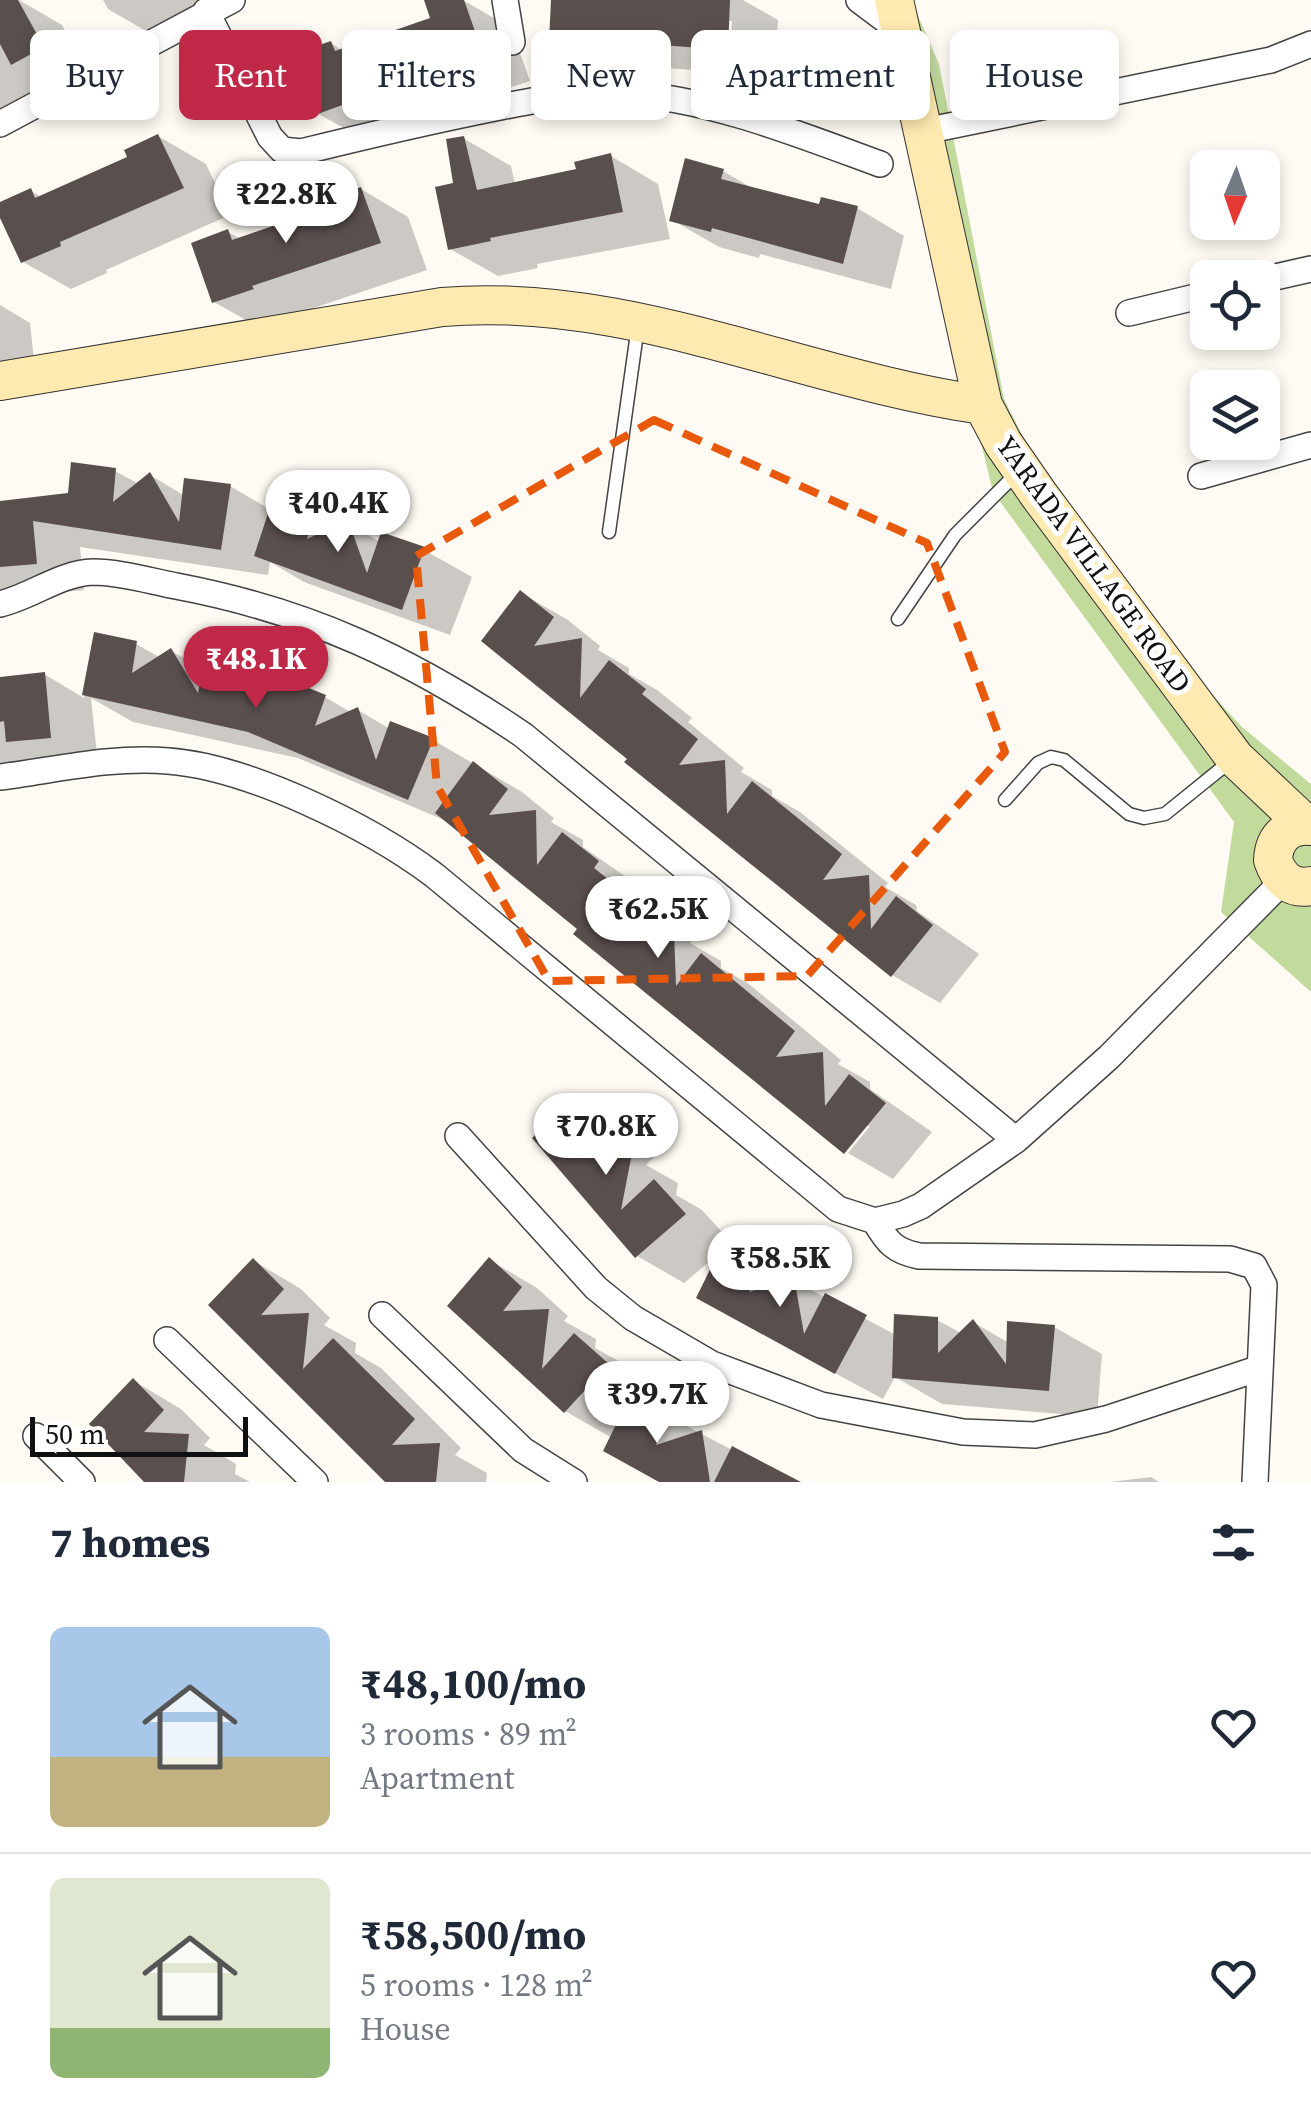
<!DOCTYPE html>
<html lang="en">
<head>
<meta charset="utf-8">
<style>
  :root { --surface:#fff; --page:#f2f2f3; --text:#1f2937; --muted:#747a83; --line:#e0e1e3; --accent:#c02847 }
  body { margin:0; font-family:"Source Serif 4",serif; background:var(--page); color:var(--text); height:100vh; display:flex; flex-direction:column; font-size:38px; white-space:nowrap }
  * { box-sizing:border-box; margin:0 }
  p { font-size:32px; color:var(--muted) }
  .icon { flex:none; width:55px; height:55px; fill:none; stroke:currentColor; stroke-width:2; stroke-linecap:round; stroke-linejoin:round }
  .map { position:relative; height:1482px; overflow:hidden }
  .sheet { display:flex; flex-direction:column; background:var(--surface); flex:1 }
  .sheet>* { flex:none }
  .guide { position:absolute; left:30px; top:30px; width:1252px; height:90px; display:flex; gap:20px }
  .needle { width:65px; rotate:182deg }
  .fabs { position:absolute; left:1190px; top:150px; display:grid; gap:20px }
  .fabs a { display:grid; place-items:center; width:90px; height:90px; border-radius:15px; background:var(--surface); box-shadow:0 5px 15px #0003; font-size:50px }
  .scale { position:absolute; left:30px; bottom:25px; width:218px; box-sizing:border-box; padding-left:10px; border:5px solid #101010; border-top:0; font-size:28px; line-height:35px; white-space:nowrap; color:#101010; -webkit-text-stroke:8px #fff; paint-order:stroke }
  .price { position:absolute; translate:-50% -85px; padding:0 22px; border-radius:35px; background:#fff; color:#222; font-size:32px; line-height:65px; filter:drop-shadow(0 2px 5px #0008) }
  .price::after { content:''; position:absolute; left:50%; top:60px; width:30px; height:22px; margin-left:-15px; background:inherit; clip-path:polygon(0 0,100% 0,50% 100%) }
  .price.on { background:var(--accent); color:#fff }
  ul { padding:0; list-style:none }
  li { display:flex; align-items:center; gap:30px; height:250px; padding:0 50px }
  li+li { border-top:2px solid var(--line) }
  li span { display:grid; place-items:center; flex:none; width:280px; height:200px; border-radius:15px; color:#555 }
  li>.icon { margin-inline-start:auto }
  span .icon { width:120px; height:120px; fill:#fffc; stroke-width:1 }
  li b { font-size:42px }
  h2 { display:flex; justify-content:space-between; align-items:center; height:120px; padding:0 50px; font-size:42px }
  .tag { padding:0 35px; border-radius:15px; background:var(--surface); box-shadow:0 5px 15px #0003; font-size:35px; line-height:90px }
  .tag.on { background:var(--accent); color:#fff }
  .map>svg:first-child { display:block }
</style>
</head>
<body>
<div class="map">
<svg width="1311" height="1482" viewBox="0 0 1311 1482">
  <rect width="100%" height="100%" fill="#fffbf4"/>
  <!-- forest -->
  <path fill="#c2db9c" d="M872,0h39l28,64 65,335 79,156 159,172 69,57v208l-90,-80 13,-90 -241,-330z"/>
  <!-- shadow -->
  <path fill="#0003" fill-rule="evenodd" d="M10,0h9l43,25 28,50 -90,47v-116z
    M103,0h114l-61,37 -48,-28z
    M463,0l48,28 19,53 -129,43 -36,16 -48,-27 14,-70 12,8 90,-32z
    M553,0h190l35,20 -3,56 -135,-10v4l-41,-3 -47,-27zM727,21h5l-3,41h-5z
    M158,136l48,28 24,51 -124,55 1,3 -36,16 -48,-27 -23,-50v-7l31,-14 12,7 87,-40z
    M463,138l48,28 4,18 63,-13 33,-15 47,28 12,55 -133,25 1,4 -40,8 -48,-27z
    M723,171l34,20 64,16 36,1 47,28 -13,53 -131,-35 -1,4 -40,-11 -47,-27z
    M361,189l47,28 19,53 -128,43 -37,16 -48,-27 14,-70 13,7 90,-31z
    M0,305l30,18 6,55 -36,4z
    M115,471l24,13 11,-9 35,21 45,-10 41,24 43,2 26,15 8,-4 32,19 2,-7 42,15 48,27 -22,58 -146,-53 -34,-20 -2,13 -188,-28 4,43 -84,8v-95l70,-8z
    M521,593l47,27 32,26 -2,4 31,18v6l28,16 35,28 -4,4 56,46 -3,4 31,18v6l28,16 88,71 -3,4 31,18 1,6 62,43 -39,49 -48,-28 -407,-335z
    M96,635l40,9 25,14 10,-7 34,19 120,27 27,16 6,-3 32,19 43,11 89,52 32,26 -3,4 32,18v7l62,43 -5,7 53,42 -3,4 31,18v7l28,16 92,76 -3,4 32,18v7l62,43 -39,47 -45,-26 22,-27h-6l-20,25 -393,-328 -153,-65 -165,-36 -42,-24 7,66 -98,9v-69l44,-30 40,24z
    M580,1097l48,28 27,31 -9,9 32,18 -2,12 26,15 30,33 -4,3 168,89 41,-15 24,13 12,-11 36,21 45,-16 48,27 -5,63 -155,-13 -47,-27 -12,22 -137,-74 -24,-74 -38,32 -47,-27 -102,-117z
    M490,1260l47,28 31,28 -4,5 32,18 -1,9 27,15 33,30 -10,11 148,78h-131l-50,-44 -47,-27 -114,-105z
    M254,1261l47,28 29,29 -6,7 32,18 -1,10 26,15 80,80 -6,7 32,18 -1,9h-97l-177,-177z
    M134,1381l47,28 29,29 -6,7 32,19 -1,10 15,8h-102z
    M1151,1477l8,5h-49z"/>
  <!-- building -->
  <path fill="#594f4d" d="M0,0h18l26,47 -33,18 -11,-21z
    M424,0h40l19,54 -128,43 1,3 -41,15 -22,-61 38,-13 4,10 95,-33z
    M551,0h179l-2,50 -135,-10 -1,4 -43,-3z
    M158,134l26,54 -124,54 1,4 -40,17 -21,-45v-16l31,-14 4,10 92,-41 -3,-7z
    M464,136l13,54 99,-21 -2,-7 37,-9 12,59 -133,26 1,3 -43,9 -13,-63 18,-4 -7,-44z
    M685,158l39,11 -3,10 98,25 2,-7 37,9 -15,58 -131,-36 -1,4 -42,-11z
    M361,187l20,56 -129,43 2,3 -42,14 -21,-60 37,-14 4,11 96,-33 -3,-8z
    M71,462l45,6 -3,34 37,-30 29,50 5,-44 47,6 -10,66 -188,-29 4,43 -37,3v-66l68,-8z
    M274,495l41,15 -8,29 41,-19 19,53 14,-41 44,15 -23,63 -148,-54z
    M520,590l34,27 -20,29 48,-8 -2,60 29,-38 37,29 -4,5 56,45 -19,26 46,-5 2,54 25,-33 90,73 -19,26 46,-5 2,54 25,-33 37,29 -42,52 -267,-215 3,-3 -146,-118z
    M94,632l43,9 -5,32 39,-25 27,45 7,-38 47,10 74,30 -11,31 43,-19 18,53 14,-39 44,17 -26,62 -160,-68 -166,-37z
    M45,672l6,66 -45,4 -2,-21 -4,1v-45z
    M473,761l35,28 -19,26 47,-5 1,55 25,-33 37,29 -5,7 53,42 -21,30 48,-9 2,55 25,-33 94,78 -19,26 47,-5 2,54 24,-32 37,29 -42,51 -271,-220 4,-5 -142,-116z
    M580,1094l29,34 -22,21 45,4 -11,57 33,-31 32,35 -51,44 -103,-120z
    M724,1241l39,20 -14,31 45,-15 10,57 21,-41 42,22 -32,59 -139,-76z
    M489,1257l33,30 -19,24 46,-2 -7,60 32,-36 35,31 -45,49 -117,-107z
    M253,1258l31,31 -23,26 48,-2 -6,56 30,-31 82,81 -23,26 48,-2 -4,39h-51l-177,-177z
    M894,1314l44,3v36l35,-34 33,45 1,-43 48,4 -6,66 -157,-13z
    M133,1378l31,32 -20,22 45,2 -5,48h-40l-55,-58z
    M631,1394l39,20 -14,31 46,-15 8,52h-51l-56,-31z
    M732,1446l69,36h-87z"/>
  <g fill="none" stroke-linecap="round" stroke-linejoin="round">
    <defs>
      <path id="lane" d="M609,532l29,-206
        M898,619l57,-84 64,-64
        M1005,800l33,-37 13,-6 13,3 65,54 15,4 21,-4 68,-55"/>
      <path id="street" d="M505,0l7,42
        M859,0l44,33
        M206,11l64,126 12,13 19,2c65,-16 129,-31 194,-44 42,-8 86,-18 129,-15 88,6 174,41 256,71
        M0,124l232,-124
        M925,131l346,-71 40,-16
        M1262,280l49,-11
        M1129,313l79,-19
        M1201,476l110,-31
        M0,604c31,-7 60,-31 93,-32 27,0 57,9 83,14 133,25 235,73 347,149l493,405
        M0,777c55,-7 113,-21 168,-16 81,6 202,66 266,114l404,334 37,12 28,-7 18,-8 95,-66 93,-83 175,-177
        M458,1136l138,152 37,30 79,46 109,41 142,27 72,3 71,-16 154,-51
        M875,1221c12,21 19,30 44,35l311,3 24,7 10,19 -9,197
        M382,1315l141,135 51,32
        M167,1340l148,142
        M36,1436l46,46"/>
      <path id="secondary" d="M894,0l89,405 20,38 36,52 196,263 71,67
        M0,381l442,-74c186,-16 359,72 541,98
        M1311,826c-22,-2 -37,11 -38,34 6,18 18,30 38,26"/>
    </defs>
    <!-- lane casing -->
    <use href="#lane" stroke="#434343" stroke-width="15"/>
    <!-- street casing -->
    <use href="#street" stroke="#434343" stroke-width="28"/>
    <!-- secondary casing -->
    <use href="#secondary" stroke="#323232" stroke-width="40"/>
    <!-- lane -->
    <use href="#lane" stroke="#fff" stroke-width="12"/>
    <!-- street -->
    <use href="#street" stroke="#fff" stroke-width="25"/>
    <!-- secondary -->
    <use href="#secondary" stroke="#fee9b0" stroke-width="38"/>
  </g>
  <!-- marked area -->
  <path fill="none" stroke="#e8590c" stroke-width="8" stroke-dasharray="20 12" stroke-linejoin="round" d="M654,420l273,123 78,209 -198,224 -258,5 -112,-195 -21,-230z"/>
  <g text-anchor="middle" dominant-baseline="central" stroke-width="10" stroke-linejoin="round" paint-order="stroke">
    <!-- street labels -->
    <g font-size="28" fill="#101010" stroke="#fff">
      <text transform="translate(1094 564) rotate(54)">YARADA VILLAGE ROAD</text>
    </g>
  </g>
</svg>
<div class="fabs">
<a><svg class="needle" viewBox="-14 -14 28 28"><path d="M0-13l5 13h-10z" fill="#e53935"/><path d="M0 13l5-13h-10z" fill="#747a83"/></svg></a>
<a><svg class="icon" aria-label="locate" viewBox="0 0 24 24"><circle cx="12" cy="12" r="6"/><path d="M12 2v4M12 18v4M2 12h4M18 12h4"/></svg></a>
<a><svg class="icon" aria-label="layers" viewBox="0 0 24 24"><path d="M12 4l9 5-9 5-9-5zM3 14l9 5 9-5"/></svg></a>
</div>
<div class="scale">50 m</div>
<b class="price" style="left:286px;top:246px">₹22.8K</b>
<b class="price" style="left:338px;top:555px">₹40.4K</b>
<b class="price on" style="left:256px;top:711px">₹48.1K</b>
<b class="price" style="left:658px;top:961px">₹62.5K</b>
<b class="price" style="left:606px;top:1178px">₹70.8K</b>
<b class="price" style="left:780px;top:1310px">₹58.5K</b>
<b class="price" style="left:657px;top:1446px">₹39.7K</b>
<div class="guide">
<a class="tag">Buy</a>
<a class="tag on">Rent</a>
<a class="tag">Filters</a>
<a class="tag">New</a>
<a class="tag">Apartment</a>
<a class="tag">House</a>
</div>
</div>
<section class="sheet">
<h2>7 homes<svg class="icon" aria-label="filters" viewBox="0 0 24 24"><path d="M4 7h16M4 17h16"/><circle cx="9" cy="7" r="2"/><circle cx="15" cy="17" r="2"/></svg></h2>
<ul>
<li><span style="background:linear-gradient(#a9c7e8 65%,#c2b280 0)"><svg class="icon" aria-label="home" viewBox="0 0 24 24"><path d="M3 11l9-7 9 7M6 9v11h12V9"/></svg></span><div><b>₹48,100/mo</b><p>3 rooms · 89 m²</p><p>Apartment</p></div><svg class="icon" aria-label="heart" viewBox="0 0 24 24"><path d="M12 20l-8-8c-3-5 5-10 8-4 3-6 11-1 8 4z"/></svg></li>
<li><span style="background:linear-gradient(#dfe7d0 75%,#8fb573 0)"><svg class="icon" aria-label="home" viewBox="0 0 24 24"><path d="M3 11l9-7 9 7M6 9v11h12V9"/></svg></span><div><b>₹58,500/mo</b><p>5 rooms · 128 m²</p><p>House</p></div><svg class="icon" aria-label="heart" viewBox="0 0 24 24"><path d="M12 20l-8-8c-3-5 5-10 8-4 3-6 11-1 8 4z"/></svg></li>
</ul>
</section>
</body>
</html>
